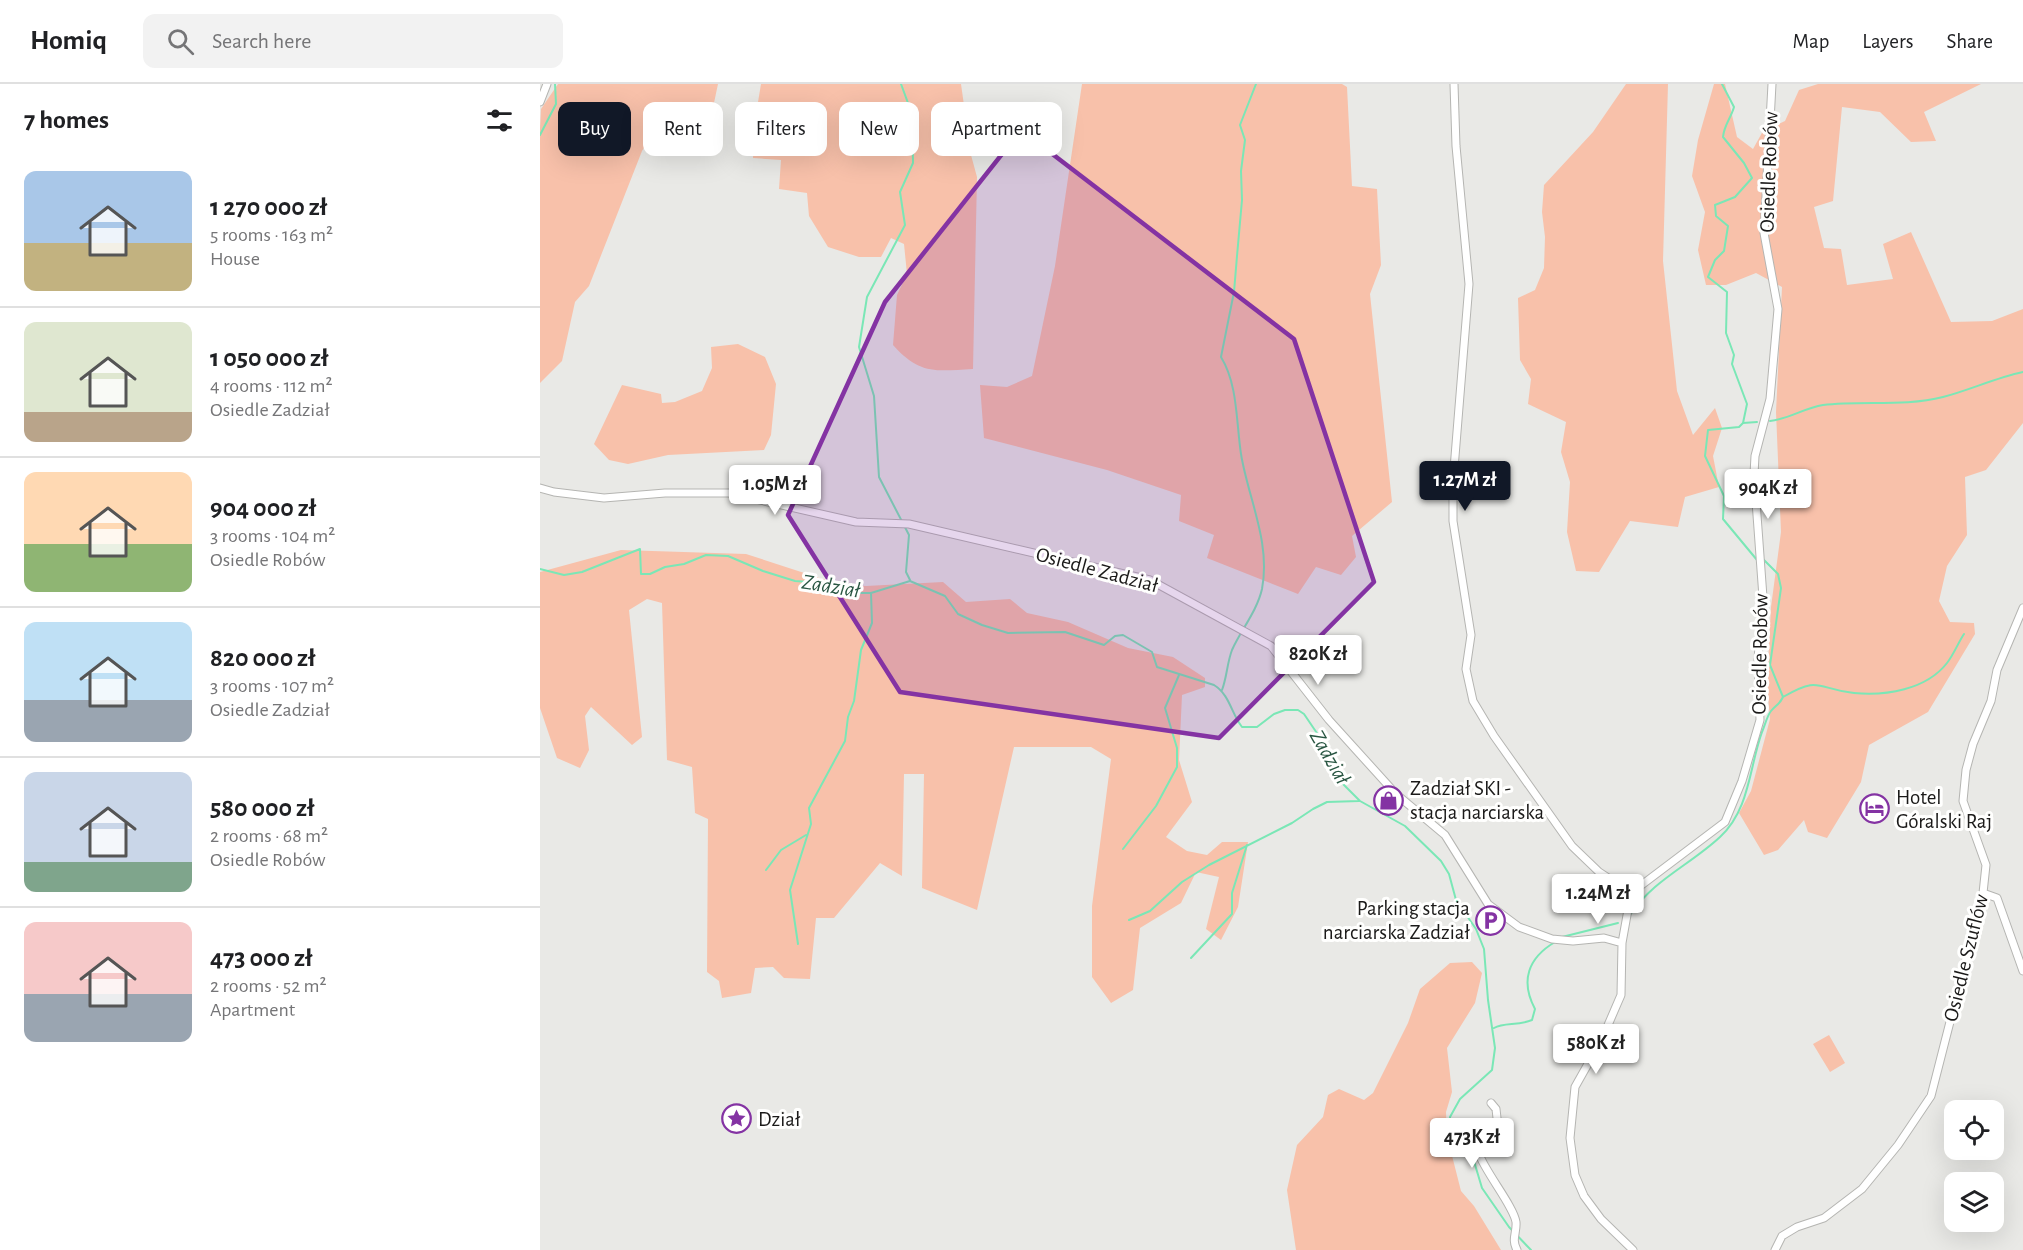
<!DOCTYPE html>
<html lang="en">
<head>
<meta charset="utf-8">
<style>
  :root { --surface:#fff; --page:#f2f2f2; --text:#202124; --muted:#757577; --line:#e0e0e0; --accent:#111827 }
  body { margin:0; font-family:"Alegreya Sans",sans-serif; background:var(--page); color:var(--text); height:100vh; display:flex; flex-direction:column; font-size:22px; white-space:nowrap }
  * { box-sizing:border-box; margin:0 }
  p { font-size:20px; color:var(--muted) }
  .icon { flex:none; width:33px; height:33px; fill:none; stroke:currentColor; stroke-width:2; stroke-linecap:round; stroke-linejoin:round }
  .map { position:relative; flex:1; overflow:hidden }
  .drawer { display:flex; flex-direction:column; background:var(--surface); width:540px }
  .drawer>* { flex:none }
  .hud { position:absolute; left:18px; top:18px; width:570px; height:54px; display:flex; gap:12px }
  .buttons { position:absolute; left:1404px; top:1016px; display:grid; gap:12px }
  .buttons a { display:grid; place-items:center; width:60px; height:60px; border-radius:12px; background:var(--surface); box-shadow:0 6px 24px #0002; font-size:30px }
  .price { position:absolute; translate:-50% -51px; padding:0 14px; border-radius:6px; background:#fff; color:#222; font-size:20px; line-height:39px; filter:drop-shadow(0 2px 3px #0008) }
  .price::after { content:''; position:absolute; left:50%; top:36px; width:18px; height:14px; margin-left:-9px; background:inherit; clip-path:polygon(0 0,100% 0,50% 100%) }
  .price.on { background:var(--accent); color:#fff }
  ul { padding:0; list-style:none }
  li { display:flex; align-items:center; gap:18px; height:150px; padding:0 24px }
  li+li { border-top:2px solid var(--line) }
  li span { display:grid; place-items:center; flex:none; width:168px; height:120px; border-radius:12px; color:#555 }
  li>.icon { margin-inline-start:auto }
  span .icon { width:72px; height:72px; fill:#fffc; stroke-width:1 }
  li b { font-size:26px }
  h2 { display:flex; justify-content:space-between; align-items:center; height:72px; padding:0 24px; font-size:26px }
  .chip { padding:0 21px; border-radius:12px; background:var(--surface); box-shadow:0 6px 24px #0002; font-size:21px; line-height:54px }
  .chip.on { background:var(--accent); color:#fff }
  header { display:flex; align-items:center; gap:36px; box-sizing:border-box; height:84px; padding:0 30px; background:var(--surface); border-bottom:2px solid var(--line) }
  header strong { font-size:28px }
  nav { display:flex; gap:33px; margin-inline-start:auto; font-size:21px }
  .search { width:420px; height:54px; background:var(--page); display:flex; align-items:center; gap:15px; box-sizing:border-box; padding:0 21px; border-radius:12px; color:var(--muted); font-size:22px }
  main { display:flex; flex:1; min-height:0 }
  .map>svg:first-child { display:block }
</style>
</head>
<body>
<header>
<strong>Homiq</strong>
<div class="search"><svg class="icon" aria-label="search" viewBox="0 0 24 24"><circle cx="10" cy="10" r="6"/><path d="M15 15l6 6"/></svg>Search here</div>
<nav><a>Map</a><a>Layers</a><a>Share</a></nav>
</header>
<main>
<section class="drawer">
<h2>7 homes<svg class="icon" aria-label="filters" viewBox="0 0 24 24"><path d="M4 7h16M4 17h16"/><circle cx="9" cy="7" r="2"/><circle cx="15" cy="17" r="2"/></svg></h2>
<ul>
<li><span style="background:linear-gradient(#a9c7e8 60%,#c2b280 0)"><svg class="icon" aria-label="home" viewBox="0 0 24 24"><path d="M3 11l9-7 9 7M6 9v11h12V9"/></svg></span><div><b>1 270 000 zł</b><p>5 rooms · 163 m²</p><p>House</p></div></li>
<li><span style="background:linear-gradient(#dfe7d0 75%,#b9a48a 0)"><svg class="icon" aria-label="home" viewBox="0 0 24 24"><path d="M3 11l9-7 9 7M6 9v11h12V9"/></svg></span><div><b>1 050 000 zł</b><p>4 rooms · 112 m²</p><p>Osiedle Zadział</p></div></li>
<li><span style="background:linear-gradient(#ffd9b3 60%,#8fb573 0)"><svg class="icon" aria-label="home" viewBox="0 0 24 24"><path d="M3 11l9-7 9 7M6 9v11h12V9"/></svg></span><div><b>904 000 zł</b><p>3 rooms · 104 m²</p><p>Osiedle Robów</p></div></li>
<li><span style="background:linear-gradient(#bfe0f5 65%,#9aa5b1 0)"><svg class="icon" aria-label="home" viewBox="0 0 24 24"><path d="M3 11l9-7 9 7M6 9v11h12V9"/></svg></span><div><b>820 000 zł</b><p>3 rooms · 107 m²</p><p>Osiedle Zadział</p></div></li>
<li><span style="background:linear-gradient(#c9d6e8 75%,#7fa58c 0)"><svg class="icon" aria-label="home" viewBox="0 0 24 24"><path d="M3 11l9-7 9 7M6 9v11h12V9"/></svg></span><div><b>580 000 zł</b><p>2 rooms · 68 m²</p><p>Osiedle Robów</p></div></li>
<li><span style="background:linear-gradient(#f6c9c9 60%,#9aa5b1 0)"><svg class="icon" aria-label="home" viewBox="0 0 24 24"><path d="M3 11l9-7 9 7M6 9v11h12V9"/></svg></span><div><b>473 000 zł</b><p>2 rooms · 52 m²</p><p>Apartment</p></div></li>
</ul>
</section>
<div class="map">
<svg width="1483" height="1166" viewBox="0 0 1483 1166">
  <rect width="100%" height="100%" fill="#e9e9e6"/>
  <!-- green -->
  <path fill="#f8c1aa" d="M18,0h160l-14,66 -19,-11 -10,-16 -20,7 -13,21 -53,135 -14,16 -13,59 -22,22v-254l1,-20z
    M221,0h200l10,71 6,22 -4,192c-38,2 -53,6 -80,-24l4,-50 10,-21 -3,-30 -13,-6 -10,19h-22l-31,-10 -19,-31 -2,-23 -28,-4 2,-29 -28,-2 2,-38z
    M542,0h260l5,3 5,99 25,3 4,76 -11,29 22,208 -40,34 4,21 -15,18 -25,-8 -18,27 -91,-36 7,-23 -35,-14 2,-26 -74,-25 -123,-32 -4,-53 27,2 25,-11 23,-110z
    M1086,0h42l-5,177 14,130 16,44 22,-27 7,20 -9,28 6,31 -34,10 -7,30 -48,-6 -31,51 -23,-1 -9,-39 3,-50 -9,-30 5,-30 -38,-18 3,-25 -11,-19 -2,-62 17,-8 9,-22 1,-31 -3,-25 2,-27 49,-53z
    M1174,0h11l12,53 16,12 10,-18 22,-10 14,-31 19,-6h163l-57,28 12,29 -25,1 -31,-30 -38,-5 -9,94 -19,6 10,41 17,1 6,36 46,-6 -10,-35 28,-12 40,90 41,-1 31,-12v114l-37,47 -21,7 2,58 -20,31 -8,35 11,21 24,1 1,11 -47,78 -59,33 -8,37 -34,56 -19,-6 -4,-12 -26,30 -14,5 -25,-42 12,-22 19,-72 -3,-35 4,-77 10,-75 -5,-120 6,-125 -26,-14 -30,12h-20l-8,-35 7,-38 -13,-36 6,-36z
    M198,260l27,13 11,27 -5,51 -7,15 -96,5 -40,9 -19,-4 -15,-16 28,-59 39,9 1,9 13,-1 27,-11 10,-23 -1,-21z
    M81,466l125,4 92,30 28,2 77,-4 23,20 44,-3 17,14 41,9 60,26 45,9 32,21v9l-23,8 -3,65 13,42 -26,35 21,14 20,4 15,-13h26l-10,65 -17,33 -15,-11 13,-52 -23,-5 -15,31 -41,25 -7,62 -22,13 -19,-26v-71l19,-147 -20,-12h-77l-37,163 -55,-22 2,-114h-20l-2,102 -22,-13 -46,55h-18l-6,61 -26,-1 -11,-11 -18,1 -4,25 -29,5 -3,-17 -12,-9 1,-153 -13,-6 -3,-46 -25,-7 -5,-157 -15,-4 -18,11 13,127 -10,8 -41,-38 -6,9 4,34 -9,18 -23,-10 -17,-50v-136z
    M932,878l10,11 -7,30 -28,45 5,44 -6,20 1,24 14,55 13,15 27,44h-205l-9,-60 10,-45 26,-28 5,-22 11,-6 25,11 9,-7 35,-70 12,-34 30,-26z
    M1289,951l16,28 -15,9 -17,-28z"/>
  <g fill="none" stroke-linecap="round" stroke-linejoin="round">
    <!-- stream -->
    <path stroke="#7ae7b6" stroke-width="2" d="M361,0l11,30 1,49 -13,29 5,33 -38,72 -8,50 15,49 5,81 30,58 -3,37 4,8
      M1182,0l12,23c-3,11 -10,18 -11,30l21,26 8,15 -17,19 -20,8 1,11 12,10 -4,25 -9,9 -7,17 19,15 -1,41 8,22 -2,9 15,40 -4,19 -4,4 -31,3 -3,26 19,40 -1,23 34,41
      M0,51l16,-31 -1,-20
      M1230,337c19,-2 34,-13 53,-16 39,-5 81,2 120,-8 27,-7 52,-19 80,-25
      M1203,339l14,-1
      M0,485l24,6 18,-3 58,-23 1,25h9l15,-7 19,-3 22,-9 22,1 35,15 32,10 28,2 24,10h24l39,-12 35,15 13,18 24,11 26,8 57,-1 39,13 11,-9 8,-1 29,17 5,15 57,18c16,10 17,28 28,42h15l17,-13 11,-4h13l6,4 21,31 14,35 21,21 45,25 36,35 8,13 7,26 20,29 8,20 4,51 7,48 -3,22 -32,29 -10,18v9l23,32 9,30 27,39 22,23
      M682,606c5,-13 5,-27 10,-40 9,-20 25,-39 30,-61 9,-47 -14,-91 -21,-135 -5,-33 -3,-69 -20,-97l13,-65 3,-36 5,-56 -1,-29 4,-31 -5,-15 16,-41
      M1243,613c38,-22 33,-8 71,-4 31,3 72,-3 93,-30 7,-9 11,-20 17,-29
      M583,765l33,-43 21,-39v-19l-12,-40 14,-33
      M226,786l15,-20 25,-15
      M1090,831c23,-35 60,-50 90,-78 30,-28 29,-69 42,-105 3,-7 5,-16 9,-21 5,-6 9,-7 12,-14l-13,-32 11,-77 -3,-14 -14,-14
      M589,836l21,-9 32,-29 27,-17 83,-42 21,-14 14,-7 32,-1
      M1022,853l56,-14
      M258,860l-8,-54 21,-66 -2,-16 36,-67 3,-24 6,-16 7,-51 11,-27 -1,-30
      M651,874l41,-44v-21l15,-48
      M954,944c10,-6 24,-2 38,-8l3,-11c-15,-28 -7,-51 20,-67"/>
    <defs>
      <path id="minor" d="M914,0l2,62 13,138 -16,197v40l18,114 -5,34 7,32 21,35 78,110 27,26 32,21
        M0,18l7,-18
        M0,404l14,4 50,6 61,-5h64l127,29 53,2 241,56 121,66 58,74 67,74 49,41 43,69 31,23 33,12 21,2 31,-3 18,5
        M1443,809l14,5 26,73
        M951,1019l5,6 2,18 -19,27c7,19 35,53 37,68 1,11 -5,17 1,28
        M1093,1166l-32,-31 -17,-23 -9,-21 -5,-37 5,-51 27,-48 19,-44 1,-52 9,-50 94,-71 17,-41 18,-61 -2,-61 5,-62 -9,-123 1,-18 15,-57 8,-90 -14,-76 8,-149
        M1235,1166l7,-14 15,-9 27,-9 38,-29 36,-44 33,-49 52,-203 3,-28 -23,-64 3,-31 7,-26 18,-43 6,-31 26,-62"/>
    </defs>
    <!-- minor casing -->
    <use href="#minor" stroke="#b5b5b2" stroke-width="9"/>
    <!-- minor -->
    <use href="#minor" stroke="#fff" stroke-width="7"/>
  </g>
  <!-- marked area -->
  <path fill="#8433a3" fill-opacity="0.2" stroke="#8433a3" stroke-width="4.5" stroke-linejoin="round" d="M481,46l273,209 80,243 -155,156 -319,-46 -112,-177 97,-213z"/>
  <!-- icons -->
  <defs>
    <symbol id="shop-ring" viewBox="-11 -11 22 22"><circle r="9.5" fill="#fffffe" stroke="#8433a3" stroke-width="1.5"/><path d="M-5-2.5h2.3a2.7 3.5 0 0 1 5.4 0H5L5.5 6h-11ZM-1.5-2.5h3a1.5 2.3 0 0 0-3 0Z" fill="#8433a3"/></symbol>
    <symbol id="hotel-ring" viewBox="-11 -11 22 22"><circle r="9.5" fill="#fffffe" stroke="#8433a3" stroke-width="1.5"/><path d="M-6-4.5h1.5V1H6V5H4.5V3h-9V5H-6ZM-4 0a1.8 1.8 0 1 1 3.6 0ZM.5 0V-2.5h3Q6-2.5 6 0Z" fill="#8433a3"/></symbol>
    <symbol id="parking-ring" viewBox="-11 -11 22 22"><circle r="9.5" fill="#fffffe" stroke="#8433a3" stroke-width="1.5"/><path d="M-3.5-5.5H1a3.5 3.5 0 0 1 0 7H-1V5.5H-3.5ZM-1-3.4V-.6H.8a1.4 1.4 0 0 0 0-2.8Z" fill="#8433a3"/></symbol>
    <symbol id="sight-ring" viewBox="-11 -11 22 22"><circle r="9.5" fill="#fffffe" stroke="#8433a3" stroke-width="1.5"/><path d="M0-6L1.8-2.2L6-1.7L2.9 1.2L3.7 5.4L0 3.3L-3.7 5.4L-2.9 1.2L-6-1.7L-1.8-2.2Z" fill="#8433a3"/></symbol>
  </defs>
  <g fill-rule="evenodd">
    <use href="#shop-ring" x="832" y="700" width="33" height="33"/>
    <use href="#hotel-ring" x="1318" y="708" width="33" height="33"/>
    <use href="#parking-ring" x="934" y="820" width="33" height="33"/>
    <use href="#sight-ring" x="180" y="1018" width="33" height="33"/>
  </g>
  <g text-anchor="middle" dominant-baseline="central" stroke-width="6" stroke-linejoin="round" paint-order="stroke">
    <!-- street labels -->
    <g font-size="21" fill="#1b1a19" stroke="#fffffe">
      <text transform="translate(1229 88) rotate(-88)">Osiedle Robów</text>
      <text transform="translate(557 486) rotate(15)">Osiedle Zadział</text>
      <text transform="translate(1220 570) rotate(-89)">Osiedle Robów</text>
      <text transform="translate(1426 874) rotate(-76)">Osiedle Szuflów</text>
    </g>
    <!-- poi labels -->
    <g font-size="21" fill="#1b1a19" stroke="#fffffe" text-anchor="start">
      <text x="870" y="704">Zadział SKI -<tspan x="870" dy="24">stacja narciarska</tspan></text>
      <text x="1356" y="713">Hotel<tspan x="1356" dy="24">Góralski Raj</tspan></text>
      <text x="930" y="824" text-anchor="end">Parking stacja<tspan x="930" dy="24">narciarska Zadział</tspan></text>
      <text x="218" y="1035">Dział</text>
    </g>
    <!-- water labels -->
    <g font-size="22" font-style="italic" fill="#295642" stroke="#fffffe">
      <text transform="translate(291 502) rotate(9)">Zadział</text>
      <text transform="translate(790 673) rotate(60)">Zadział</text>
    </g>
  </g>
</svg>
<div class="buttons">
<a><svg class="icon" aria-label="locate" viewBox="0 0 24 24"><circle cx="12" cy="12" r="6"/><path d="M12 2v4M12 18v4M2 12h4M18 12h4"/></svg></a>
<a><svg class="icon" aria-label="layers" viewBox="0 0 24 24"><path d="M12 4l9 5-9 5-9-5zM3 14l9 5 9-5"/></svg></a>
</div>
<b class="price on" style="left:925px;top:428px">1.27M zł</b>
<b class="price" style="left:235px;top:432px">1.05M zł</b>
<b class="price" style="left:1228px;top:436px">904K zł</b>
<b class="price" style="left:778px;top:602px">820K zł</b>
<b class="price" style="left:1058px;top:841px">1.24M zł</b>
<b class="price" style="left:1056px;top:991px">580K zł</b>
<b class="price" style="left:932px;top:1085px">473K zł</b>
<div class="hud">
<a class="chip on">Buy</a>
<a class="chip">Rent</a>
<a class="chip">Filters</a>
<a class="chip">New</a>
<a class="chip">Apartment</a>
</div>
</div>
</main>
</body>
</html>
